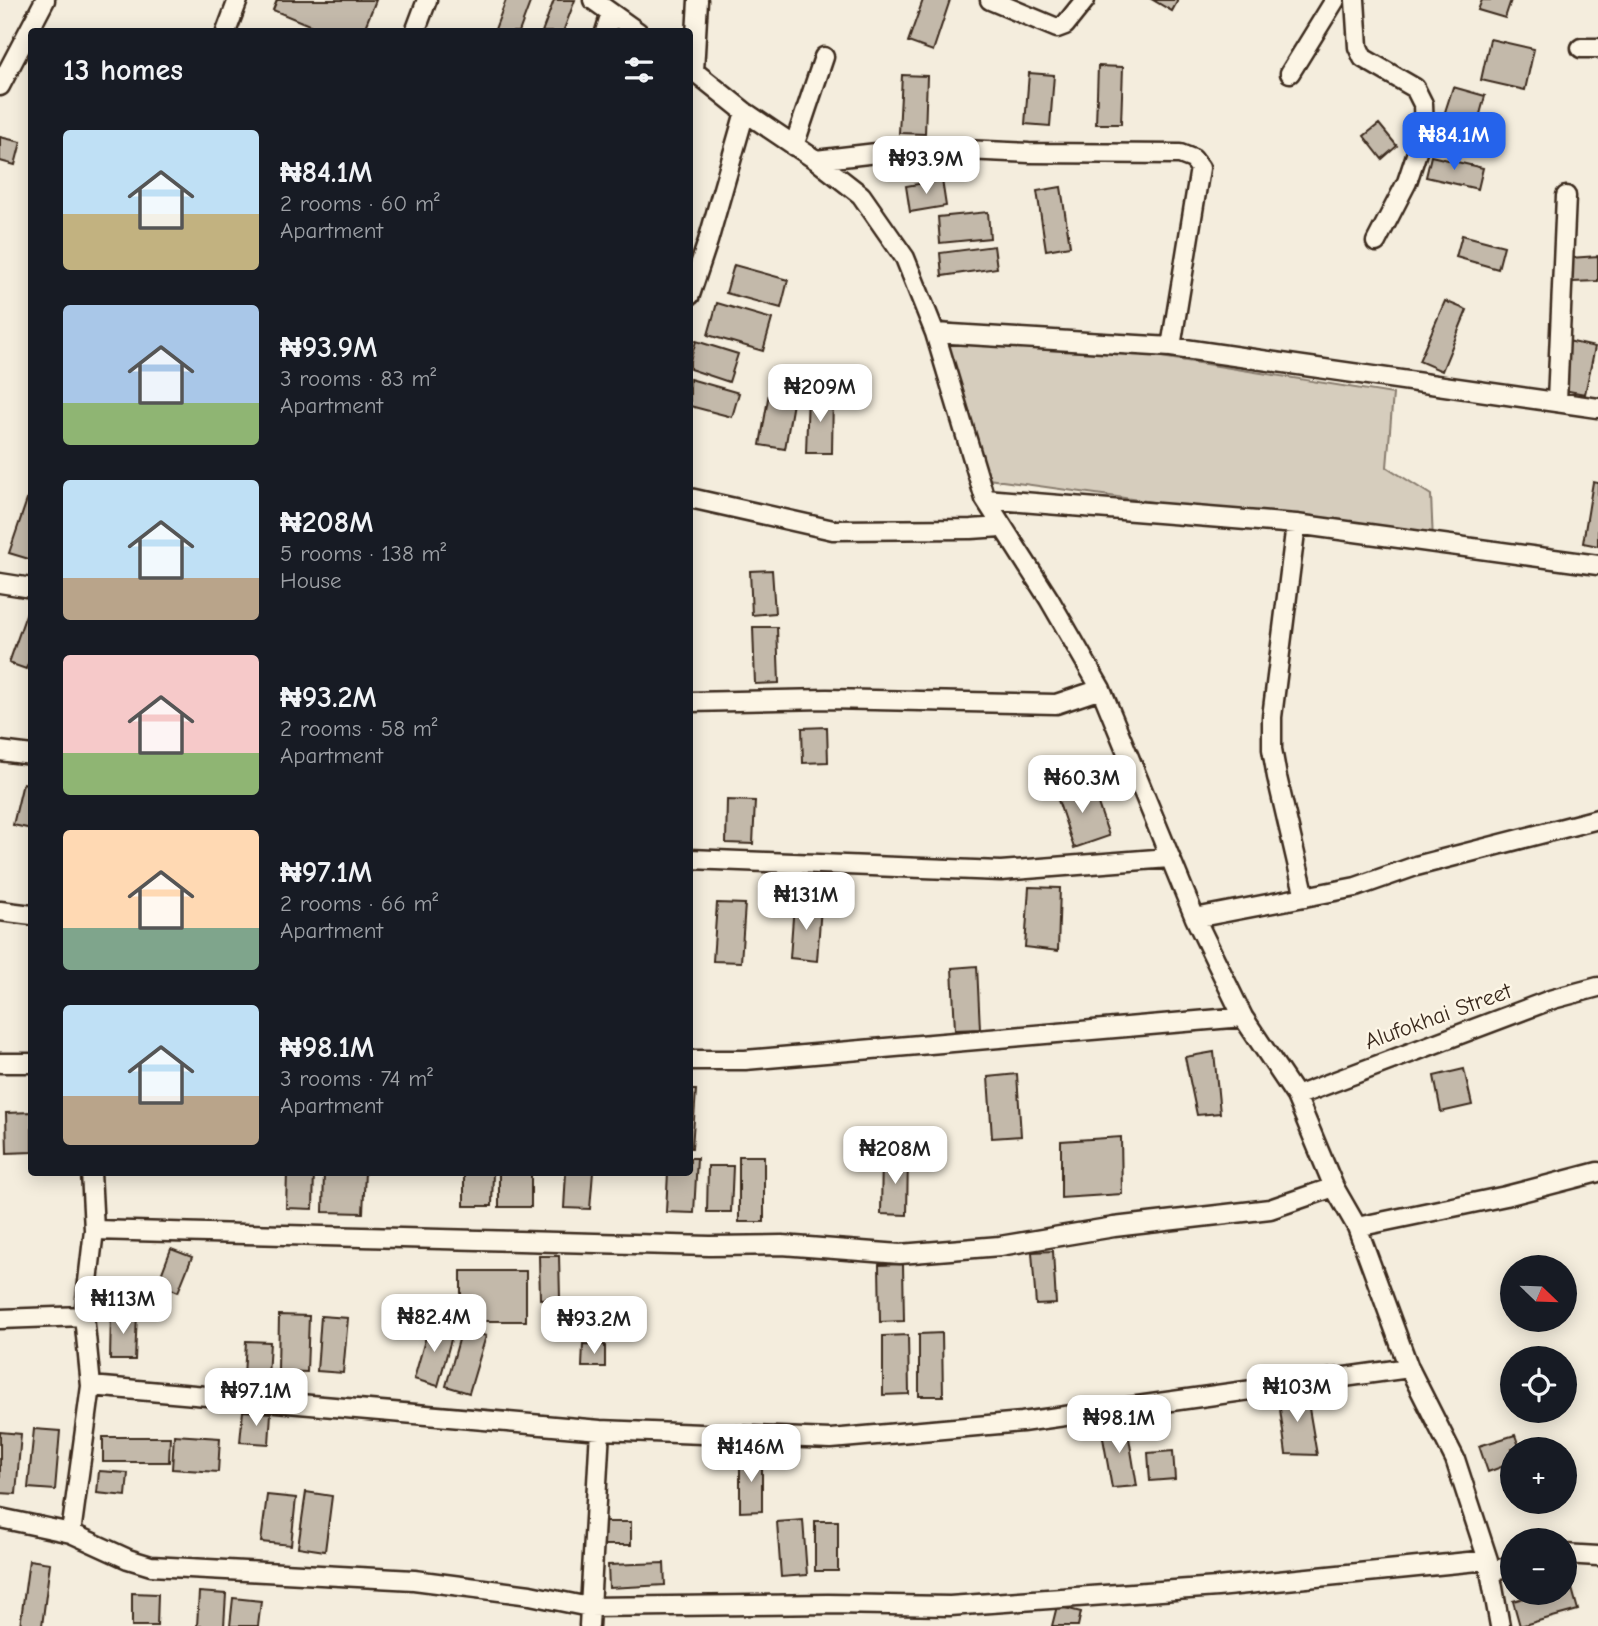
<!DOCTYPE html>
<html lang="en">
<head>
<meta charset="utf-8">
<style>
  :root { --surface:#171b24; --page:#242831; --text:#f1f3f6; --muted:#9ea1a6; --accent:#2563eb }
  body { margin:0; font-family:"Comic Neue",sans-serif; background:var(--page); color:var(--text); height:100vh; display:flex; flex-direction:column; font-size:26px; white-space:nowrap }
  * { box-sizing:border-box; margin:0 }
  p { font-size:23px; color:var(--muted) }
  .icon { flex:none; width:38px; height:38px; fill:none; stroke:currentColor; stroke-width:2; stroke-linecap:round; stroke-linejoin:round }
  .map { position:relative; flex:1; overflow:hidden }
  .sheet { position:absolute; left:28px; top:28px; width:665px; height:1148px; display:flex; flex-direction:column; background:var(--surface); border-radius:7px; box-shadow:0 4px 18px #0003 }
  .sheet>* { flex:none }
  .needle { width:46px; rotate:113deg }
  .controls { position:absolute; left:1500px; top:1255px; display:grid; gap:14px }
  .controls a { display:grid; place-items:center; width:77px; height:77px; border-radius:50%; background:var(--surface); box-shadow:0 4px 18px #0003; font-size:35px }
  .price { position:absolute; translate:-50% -60px; padding:0 16px; border-radius:14px; background:#fff; color:#222; font-size:23px; line-height:46px; filter:drop-shadow(0 2px 4px #0008) }
  .price::after { content:''; position:absolute; left:50%; top:42px; width:21px; height:16px; margin-left:-10px; background:inherit; clip-path:polygon(0 0,100% 0,50% 100%) }
  .price.selected { background:var(--accent); color:#fff }
  ul { padding:0; list-style:none }
  li { display:flex; align-items:center; gap:21px; height:175px; padding:0 35px }
  li span { display:grid; place-items:center; flex:none; width:196px; height:140px; border-radius:7px; color:#555 }
  li>.icon { margin-inline-start:auto }
  span .icon { width:84px; height:84px; fill:#fffc; stroke-width:1 }
  li b { font-size:30px }
  h2 { display:flex; justify-content:space-between; align-items:center; height:84px; padding:0 35px; font-size:30px }
  .map>svg:first-child { display:block }
</style>
</head>
<body>
<div class="map">
<svg width="1598" height="1626" viewBox="0 0 1598 1626">
  <rect width="100%" height="100%" fill="#f4eddd"/>
  <filter id="ink" filterUnits="userSpaceOnUse"><feTurbulence type="fractalNoise" baseFrequency=".0143" numOctaves="2"/><feDisplacementMap in="SourceGraphic" scale="14" xChannelSelector="R" yChannelSelector="G"/><feConvolveMatrix kernelMatrix="1 2 1 2 8 2 1 2 1" color-interpolation-filters="sRGB"/></filter>
  <g filter="url(#ink)">
    <!-- green -->
    <path fill="#d6cdbd" stroke="#887c6e" stroke-width="2" d="M929,320l464,74 -6,73 44,28 2,46 -445,-62z"/>
    <!-- building -->
    <path fill="#c3b9aa" stroke="#3b2a1e" stroke-width="2" d="M277,0h99l-13,32h-37l-53,-22z
      M506,0h25l-12,32h-25z
      M554,0h21l-12,32h-21z
      M923,0h27l-17,51 -25,-9z
      M1153,0h25l-6,11z
      M1482,0h29l-6,18 -27,-8z
      M1490,39l44,10 -9,41 -44,-10z
      M1098,66l25,1 -2,57h-25z
      M1029,73l25,2 -4,51 -25,-2z
      M902,75l25,1 -2,58 -26,-1z
      M1453,87l32,9 -8,29 -33,-10z
      M1379,124l18,22 -15,13 -18,-23z
      M0,137l21,5 -6,23 -15,-4z
      M1431,156l52,12 -5,21 -52,-12z
      M942,180l4,26 -36,6 -4,-26z
      M1061,187l9,59 -24,4 -9,-59z
      M988,212l2,26 -50,5 -2,-26z
      M1462,235l42,11 -6,23 -42,-12z
      M994,246l3,22 -55,8 -2,-23z
      M1598,256v25l-26,1 -2,-24z
      M734,265l54,15 -7,28 -55,-15z
      M1445,301l22,9 -25,61 -23,-10z
      M717,303l55,16 -9,32 -55,-16z
      M696,341l42,13 -9,28 -39,-13v-8z
      M1568,341l27,6 -10,47 -27,-5z
      M690,379l49,14 -7,24 -42,-11z
      M770,387l25,4 -10,58 -25,-4z
      M808,394h25l-1,59h-26z
      M1593,482l5,1v63l-15,-3z
      M32,485v75l-23,-7z
      M772,570l3,43 -23,2 -2,-44z
      M30,603l2,51 -6,15 -17,-6z
      M753,627h24l2,56 -24,1z
      M827,727l1,35 -25,1 -1,-35z
      M23,783l9,2v44l-19,-4z
      M1091,783l18,53 -35,12 -18,-54z
      M727,800l28,1 -2,43 -27,-1z
      M1029,887l31,1 -2,63 -33,-4z
      M717,903l28,1 -4,58 -28,-1z
      M794,904l27,2 -4,55 -27,-3z
      M977,966l3,63 -25,1 -3,-62z
      M1214,1052l6,61 -23,2 -12,-58z
      M1464,1069l8,36 -31,7 -7,-36z
      M1017,1074l4,62 -29,2 -4,-61z
      M690,1090h6l-4,58h-2z
      M32,1112v40l-25,1 -1,-40z
      M1121,1137l1,57 -61,4v-57z
      M739,1156h25v66h-25z
      M882,1157h26l-1,58 -26,-1z
      M690,1158h7l-3,55 -28,-1 2,-40h22z
      M708,1166h25l-2,46h-24z
      M287,1172h27l-1,37 -27,-1z
      M324,1172h41l-2,41 -40,-1z
      M464,1172h29l-1,34h-28z
      M499,1172h32v35h-32z
      M566,1172h27l-3,37 -26,-1z
      M171,1249l21,8 -14,35 -20,-9z
      M1053,1251l3,53 -20,1 -4,-53z
      M539,1256h20l1,42 -20,1z
      M903,1264l1,57 -24,1 -1,-57z
      M461,1271h65v50h-65z
      M111,1312l26,1 -2,47h-25z
      M279,1315l30,1 -2,56 -29,-1z
      M321,1316l27,2 -5,55 -26,-2z
      M430,1322l24,7 -16,57 -24,-7z
      M462,1329l24,7 -17,57 -23,-7z
      M942,1333l1,63h-24v-62z
      M908,1335l1,59 -26,1v-59z
      M246,1341l24,1 -2,35 -24,-1z
      M583,1344l22,1v22h-23z
      M1306,1391l11,64 -31,-1 -8,-60z
      M243,1411l28,2 -2,31 -29,-2z
      M1126,1420l11,66 -25,2 -11,-61z
      M34,1429l26,2 -5,59 -27,-2z
      M0,1432l21,2 -5,60 -16,-1z
      M174,1435l46,3 -2,34 -46,-3z
      M1515,1435l5,14h-8v14l-24,9 -9,-26z
      M103,1437h67l-1,25h-66z
      M1173,1451l2,28 -25,2 -2,-28z
      M740,1457h22v54l-22,1z
      M99,1471l29,2 -2,23 -29,-3z
      M306,1492l26,4 -7,55 -27,-4z
      M267,1495l29,3 -5,47 -30,-3z
      M803,1520l4,55 -26,2 -4,-55z
      M815,1521h23v50h-23z
      M599,1522h32v23h-32z
      M29,1560l21,3 -8,63h-22z
      M664,1563l1,22 -56,3 -1,-23z
      M1571,1585l7,25 -58,16 -7,-25 32,-9h19v-5z
      M199,1592l27,2 -2,32h-27z
      M132,1593l26,1 -1,32h-25z
      M233,1598l28,3 -3,25h-28z
      M1057,1606l24,6 -3,14h-26z"/>
    <g fill="none" stroke-linecap="round" stroke-linejoin="round">
      <defs>
        <path id="minor" d="M593,0l45,32
          M990,0l67,28 8,-3 20,-25
          M1355,0l3,47 5,11 52,30 8,16 1,27 -17,51 -31,60
          M226,32l12,-32
          M415,32l12,-32
          M605,32l6,-19
          M1581,48h17
          M690,68l55,44 71,48 45,35 44,63 30,75 50,166 64,100 52,90 94,229 48,99 53,79 38,91 23,40 52,141 46,91 33,101 12,66
          M694,71l4,-71
          M1290,73l45,-73
          M0,86l45,-86
          M794,146l30,-89
          M816,160l104,-12 109,5 151,1 13,5 7,9 -29,179
          M690,295l18,-54 37,-129
          M935,333l236,14 427,61
          M1557,401l9,-205
          M690,498l143,32 138,-1 30,-2
          M985,499l311,25 302,41
          M1296,524l-24,193v32l5,28 28,120
          M0,583l32,5
          M690,702l137,-3 229,5 45,-15
          M0,751l32,4
          M690,859l311,12 168,-13
          M0,911l32,4
          M1195,918l161,-31 60,-21 182,-47
          M690,1060h55l498,-43
          M0,1063h32
          M1296,1096l257,-97 45,-12
          M1357,1227l149,-31 92,-24
          M94,1230l616,16 72,-1 118,9 100,-8 114,-19 156,-18 64,-22
          M0,1319l84,-3
          M91,1386l509,44 231,9 191,-17 387,-54
          M0,1518l71,15 57,26 23,7 263,14 116,15 59,12 239,-3 122,2 267,-19 271,-27
          M71,1533l20,-147 -7,-70 10,-86 -3,-58
          M1564,1554l34,2
          M1490,1571l22,-5
          M589,1626l11,-196"/>
      </defs>
      <!-- minor casing -->
      <use href="#minor" stroke="#3b2a1e" stroke-width="23"/>
      <!-- minor -->
      <use href="#minor" stroke="#fcf5e5" stroke-width="18"/>
    </g>
  </g>
  <g text-anchor="middle" dominant-baseline="central" stroke-width="5" stroke-linejoin="round" paint-order="stroke">
    <!-- street labels -->
    <g font-size="23" fill="#3b2a1e" stroke="#fcf5e5">
      <text transform="translate(1438 1016) rotate(-20)">Alufokhai Street</text>
    </g>
  </g>
</svg>
<div class="controls">
<a><svg class="needle" viewBox="-14 -14 28 28"><path d="M0-13l5 13h-10z" fill="#e53935"/><path d="M0 13l5-13h-10z" fill="#9ea1a6"/></svg></a>
<a><svg class="icon" aria-label="locate" viewBox="0 0 24 24"><circle cx="12" cy="12" r="6"/><path d="M12 2v4M12 18v4M2 12h4M18 12h4"/></svg></a>
<a>+</a>
<a>−</a>
</div>
<b class="price selected" style="left:1454px;top:172px">₦84.1M</b>
<b class="price" style="left:926px;top:196px">₦93.9M</b>
<b class="price" style="left:820px;top:424px">₦209M</b>
<b class="price" style="left:1082px;top:815px">₦60.3M</b>
<b class="price" style="left:806px;top:932px">₦131M</b>
<b class="price" style="left:895px;top:1186px">₦208M</b>
<b class="price" style="left:123px;top:1336px">₦113M</b>
<b class="price" style="left:434px;top:1354px">₦82.4M</b>
<b class="price" style="left:594px;top:1356px">₦93.2M</b>
<b class="price" style="left:1297px;top:1424px">₦103M</b>
<b class="price" style="left:256px;top:1428px">₦97.1M</b>
<b class="price" style="left:1119px;top:1455px">₦98.1M</b>
<b class="price" style="left:751px;top:1484px">₦146M</b>
<section class="sheet">
<h2>13 homes<svg class="icon" aria-label="filters" viewBox="0 0 24 24"><path d="M4 7h16M4 17h16"/><circle cx="9" cy="7" r="2"/><circle cx="15" cy="17" r="2"/></svg></h2>
<ul>
<li><span style="background:linear-gradient(#bfe0f5 60%,#c2b280 0)"><svg class="icon" aria-label="home" viewBox="0 0 24 24"><path d="M3 11l9-7 9 7M6 9v11h12V9"/></svg></span><div><b>₦84.1M</b><p>2 rooms · 60 m²</p><p>Apartment</p></div></li>
<li><span style="background:linear-gradient(#a9c7e8 70%,#8fb573 0)"><svg class="icon" aria-label="home" viewBox="0 0 24 24"><path d="M3 11l9-7 9 7M6 9v11h12V9"/></svg></span><div><b>₦93.9M</b><p>3 rooms · 83 m²</p><p>Apartment</p></div></li>
<li><span style="background:linear-gradient(#bfe0f5 70%,#b9a48a 0)"><svg class="icon" aria-label="home" viewBox="0 0 24 24"><path d="M3 11l9-7 9 7M6 9v11h12V9"/></svg></span><div><b>₦208M</b><p>5 rooms · 138 m²</p><p>House</p></div></li>
<li><span style="background:linear-gradient(#f6c9c9 70%,#8fb573 0)"><svg class="icon" aria-label="home" viewBox="0 0 24 24"><path d="M3 11l9-7 9 7M6 9v11h12V9"/></svg></span><div><b>₦93.2M</b><p>2 rooms · 58 m²</p><p>Apartment</p></div></li>
<li><span style="background:linear-gradient(#ffd9b3 70%,#7fa58c 0)"><svg class="icon" aria-label="home" viewBox="0 0 24 24"><path d="M3 11l9-7 9 7M6 9v11h12V9"/></svg></span><div><b>₦97.1M</b><p>2 rooms · 66 m²</p><p>Apartment</p></div></li>
<li><span style="background:linear-gradient(#bfe0f5 65%,#b9a48a 0)"><svg class="icon" aria-label="home" viewBox="0 0 24 24"><path d="M3 11l9-7 9 7M6 9v11h12V9"/></svg></span><div><b>₦98.1M</b><p>3 rooms · 74 m²</p><p>Apartment</p></div></li>
</ul>
</section>
</div>
</body>
</html>
